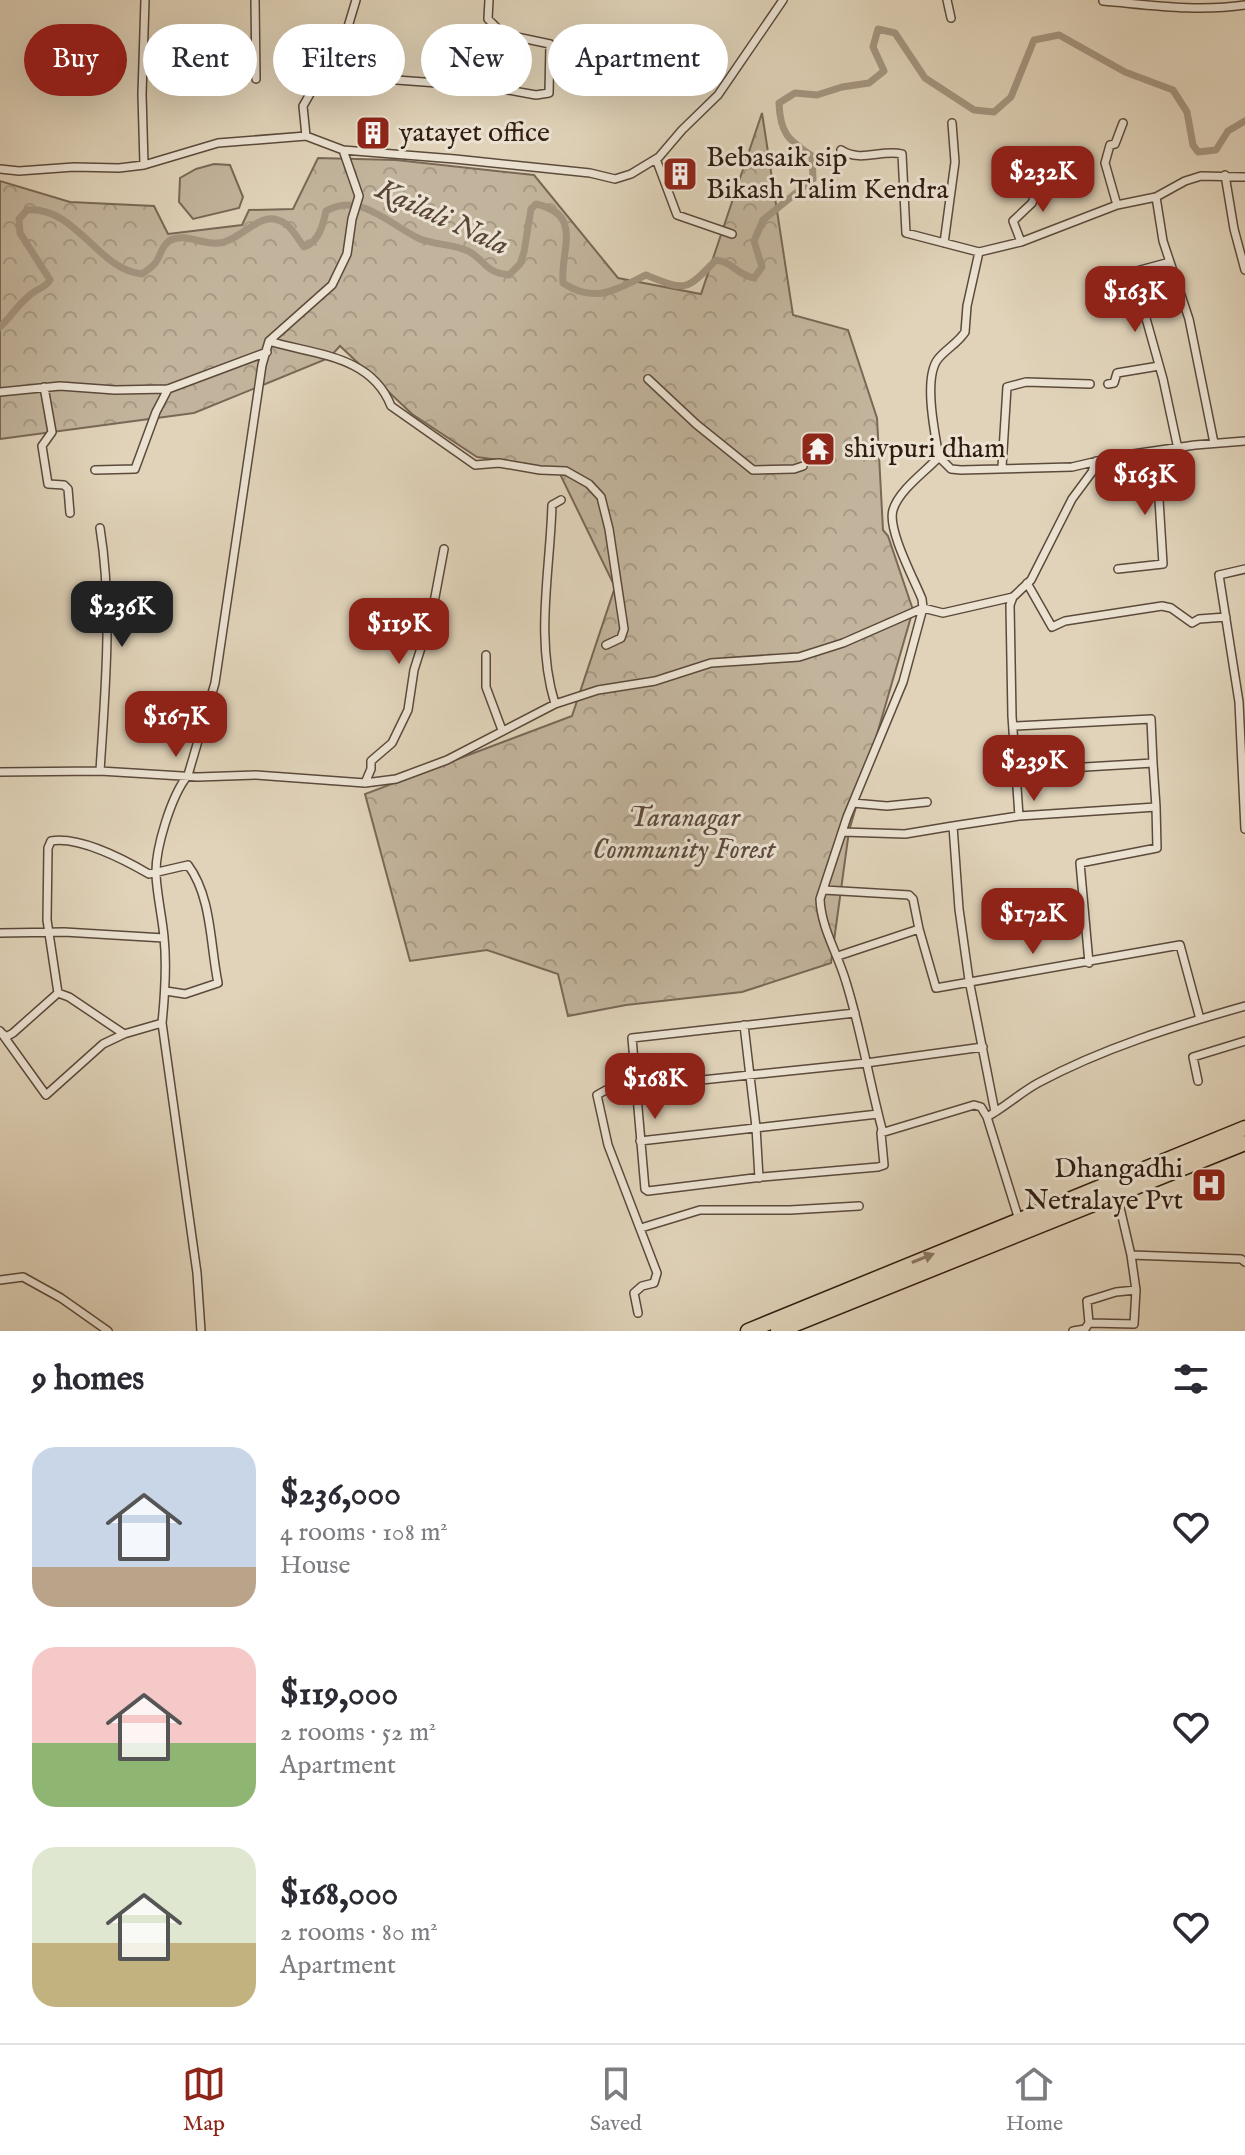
<!DOCTYPE html>
<html lang="en">
<head>
<meta charset="utf-8">
<style>
  :root { --surface:#fff; --page:#f2f2f3; --text:#2b2b33; --muted:#7c7c81; --line:#e1e1e2; --accent:#8f2418 }
  body { margin:0; font-family:"IM FELL English",serif; background:var(--page); color:var(--text); height:100vh; display:flex; flex-direction:column; font-size:30px; white-space:nowrap }
  * { box-sizing:border-box; margin:0 }
  p { font-size:26px; color:var(--muted) }
  .icon { flex:none; width:44px; height:44px; fill:none; stroke:currentColor; stroke-width:2; stroke-linecap:round; stroke-linejoin:round }
  .map { position:relative; height:1331px; overflow:hidden }
  .drawer { display:flex; flex-direction:column; background:var(--surface); flex:1 }
  .drawer>* { flex:none }
  .guide { position:absolute; left:24px; top:24px; width:800px; height:72px; display:flex; gap:16px }
  .price { position:absolute; translate:-50% -68px; padding:0 18px; border-radius:16px; background:var(--accent); color:#fff; font-size:26px; line-height:52px; filter:drop-shadow(0 2px 4px #0008) }
  .price::after { content:''; position:absolute; left:50%; top:48px; width:24px; height:18px; margin-left:-12px; background:inherit; clip-path:polygon(0 0,100% 0,50% 100%) }
  .price.current { background:#222; color:#fff }
  ul { padding:0; list-style:none }
  li { display:flex; align-items:center; gap:24px; height:200px; padding:0 32px }
  li span { display:grid; place-items:center; flex:none; width:224px; height:160px; border-radius:24px; color:#555 }
  li>.icon { margin-inline-start:auto }
  span .icon { width:96px; height:96px; fill:#fffc; stroke-width:1 }
  li b { font-size:34px }
  h2 { display:flex; justify-content:space-between; align-items:center; height:96px; padding:0 32px; font-size:34px }
  .tag { padding:0 28px; border-radius:36px; background:var(--surface); box-shadow:0 8px 32px #0002; font-size:28px; line-height:72px }
  .tag.current { background:var(--accent); color:#fff }
  .dock { display:flex; justify-content:space-around; align-items:center; height:112px; border-top:2px solid var(--line); background:var(--surface); font-size:22px; color:var(--muted) }
  .dock a { display:grid; justify-items:center; gap:4px }
  .dock .current { color:var(--accent) }
  .map>svg:first-child { display:block }
</style>
</head>
<body>
<div class="map">
<svg width="1245" height="1331" viewBox="0 0 1245 1331">
  <defs>
    <pattern id="forest-crowns" width="20" height="18" patternUnits="userSpaceOnUse" patternTransform="scale(2)"><rect width="20" height="18" fill="#c2b49c"/><path d="M2 6a3 3 0 1 1 6 0M12 15a3 3 0 1 1 6 0" fill="none" stroke="#a79a85"/></pattern>
  </defs>
  <rect width="100%" height="100%" fill="#e0d3b9"/>
  <filter id="stains"><feTurbulence type="fractalNoise" baseFrequency=".0025" numOctaves="4"/><feColorMatrix values="0 0 0 0 .2 0 0 0 0 .09 0 0 0 0 .02 0 0 0 .5 -.17"/></filter>
  <radialGradient id="worn" r=".72"><stop offset=".6" stop-color="#630" stop-opacity="0"/><stop offset="1" stop-color="#630" stop-opacity=".3"/></radialGradient>
  <!-- forest -->
  <path fill="url(#forest-crowns)" stroke="#796856" stroke-width="2" d="M762,113l31,202 55,15 29,88 6,112 5,6 25,74 -64,221 -18,132 -89,29 -116,13 -58,11 -10,-42 -71,-24 -77,11 -45,-167 207,-78 43,-129 -55,-113 -32,-10 -51,-7 -65,-43 -72,-68 -11,12 -135,55 -194,26v-258l70,21 84,4 14,28 74,-9 7,-15 44,-1 25,-51 78,2 138,15 84,103 83,16z"/>
  <!-- park -->
  <path fill="#c2b49c" stroke="#796856" stroke-width="2" d="M214,164l16,1 13,32 -4,11 -46,11 -14,-17 1,-24 16,-9z"/>
  <g fill="none" stroke-linecap="round" stroke-linejoin="round">
    <!-- canal -->
    <path stroke="#a49580" stroke-width="7" d="M0,327c12,-11 20,-26 34,-35 7,-5 11,-4 16,-12l-30,-47 -1,-14 8,-9c49,-4 71,60 115,64 4,-3 11,-7 14,-12 5,-7 5,-15 13,-21 15,-9 33,4 49,2 19,-1 39,-27 56,-24 17,3 21,17 30,28 15,-5 19,-22 22,-36 33,-20 64,14 94,28 15,6 34,5 48,12 18,9 15,21 41,24l11,-11 4,-12 7,-43 5,-5c48,11 24,45 27,79 32,21 52,7 83,-8 40,16 39,17 70,-15 19,3 19,14 38,18l8,-11 -8,-26 9,-21 50,-41 -1,-23c-24,-16 -32,-23 -33,-53l16,-10 22,2 25,-8 27,-4 15,-12 -11,-24 5,-18 17,4 30,45 49,32 20,2 17,-15 23,-57 25,-5 66,37 48,18 14,22 6,33 5,7 18,-2 12,-19 17,-10"/>
    <defs>
      <path id="street" d="M255,0l1,79
        M356,0l-9,30 -44,76 3,30 37,14 112,9 135,14 25,6 16,-5 28,-17 23,-27 36,-35 65,-95
        M947,0l4,18
        M1103,1c48,4 94,11 142,4
        M370,78l121,9 45,8 13,-2 1,-49 -47,-10 -15,-15 1,-19
        M841,150c20,13 40,-1 61,4l4,79 73,19
        M656,159l21,56 55,19
        M144,165l-2,-71 3,-94
        M0,169l19,2 55,-4 45,1 25,-3 74,-22 88,-7
        M1225,175l9,54 11,41
        M1156,197l7,44 26,78 25,124
        M1117,205l-12,-42 5,-18 5,-1 8,-21
        M1021,242l-8,-21 19,-18 7,-19
        M944,243l11,-81 -3,-39
        M1170,262l-37,10 30,107 15,70
        M269,341c46,14 102,14 122,65l84,59 24,-2 41,7 26,1 23,13 12,13 8,32 15,100 -3,9 -15,7
        M648,379l48,45 57,46 41,-1 9,-3
        M1108,384l6,-1 3,-10 42,-7
        M44,387l8,45 -10,14 6,38 16,1 4,4 2,24
        M0,392l60,-6 55,4 53,-1 99,-37
        M939,457l12,12 10,1 111,-3 47,-11 76,-11 50,-4
        M1002,467l5,-80 19,-5 64,2
        M95,470l40,-1 21,-57 12,-23
        M1118,569l45,-5 -7,-113
        M1245,569l-26,6 20,127 6,127
        M1027,583l25,44 13,-6 97,-15 9,2 21,15 7,-4 27,-2
        M486,655v32l16,43
        M555,704c-20,-66 -5,-131 -3,-199l9,-5
        M1014,726l137,-7 2,44
        M100,771c5,-80 13,-163 0,-243
        M1017,771l136,-8 3,44 -137,9
        M0,772l100,-1 98,6 58,-2 109,8 31,-4 51,-19 108,-56 43,-14 57,-9 56,-18 88,-6 44,-14 80,-35 20,5 70,-16
        M365,783l6,-14v-8l21,-18 16,-33 6,-40 18,-57 12,-64
        M853,803l34,3 40,-4
        M843,832l62,2 48,-8
        M824,890l85,5 4,4 6,30
        M0,933l64,-1 100,6
        M838,956l81,-27 17,59 244,-43 20,74
        M1089,963l-9,-100 77,-15 -1,-41
        M855,1013l-223,25 13,151 3,2 114,-14 116,-10 6,-2 -3,-32
        M744,1025l12,102 3,51
        M0,1031l46,64 57,-51 21,-10 38,-11
        M3,1034l3,3 7,-4 45,-40
        M124,1034l-55,-37 -11,-4 -11,-73 1,-72 3,-7c28,-5 74,19 98,33l39,-9c24,32 22,80 30,118l-33,11 -19,-3
        M1198,1081l-5,-24 52,-16
        M995,1112l-26,-132 -10,-71 -6,-83 66,-10 -7,-100 -2,-111 3,-8 18,-17 41,-81 20,-27 4,-11
        M987,1117l-6,-10 -7,-2 -93,28 1,-4c-13,-49 -21,-99 -36,-147 -8,-28 -25,-54 -26,-83l27,-82 56,-135 20,-74 -1,-9c-8,-20 -35,-70 -29,-89 6,-20 32,-38 46,-53 -4,-23 -16,-79 -1,-98 8,-10 20,-16 27,-27l2,-26 12,-54 42,-10 96,-37 39,-8 29,-16 16,-5 44,1
        M640,1141l238,-27
        M1117,1195l14,60 110,4 4,3
        M1020,1223l-33,-106c18,-10 33,-24 51,-34 65,-35 137,-57 207,-77
        M641,1228l59,-18h90l69,-4
        M0,1280l23,-3 38,21 47,33
        M638,1313l-4,-20 8,-7 12,-3 3,-10 -49,-128 -11,-50 9,-5 260,-27 117,-16
        M1089,1323l45,1 2,-34
        M201,1331l-4,-58 -35,-250c3,-29 5,-57 2,-86 -2,-21 -7,-42 -8,-62 -1,-26 15,-79 32,-100l27,-92 47,-318 7,-24 63,-56 15,-31 5,-35 7,-23 -16,-46
        M1073,1331l12,-2 4,-6 -2,-22 29,-9 20,-2 -5,-35"/>
      <path id="highway" d="M748,1331l497,-203
        M778,1331l467,-188"/>
    </defs>
    <!-- street casing -->
    <use href="#street" stroke="#5c4a3b" stroke-width="10"/>
    <!-- highway casing -->
    <use href="#highway" stroke="#301c11" stroke-width="17"/>
    <!-- street -->
    <use href="#street" stroke="#ebe2d2" stroke-width="7"/>
    <!-- highway -->
    <use href="#highway" stroke="#e0d3b9" stroke-width="14"/>
  </g>
  <!-- one-way arrows -->
  <defs><path id="oneway-solid" d="M-6-.8H1V-3.2L6.5 0L1 3.2V.8H-6Z" transform="scale(2)"/></defs>
  <use fill="#887865" href="#oneway-solid" transform="translate(923 1258) rotate(-22)"/>
  <!-- icons -->
  <defs>
    <symbol id="building-square" viewBox="-11 -11 22 22"><rect x="-9" y="-9" width="18" height="18" rx="4" fill="#8f2418" stroke="#ebe2d2"/><path d="M-4-6H4V6H1V3H-1V6H-4ZM-2.5-4.3h1.7v1.8h-1.7ZM.8-4.3h1.7v1.8H.8ZM-2.5-1h1.7V.8h-1.7ZM.8-1h1.7V.8H.8Z" fill="#fff"/></symbol>
    <symbol id="temple-square" viewBox="-11 -11 22 22"><rect x="-9" y="-9" width="18" height="18" rx="4" fill="#8f2418" stroke="#ebe2d2"/><path d="M0-6L5-2H3V0L6.5 2.5H4V6H1.5V3h-3V6H-4V2.5H-6.5L-3 0V-2H-5Z" fill="#fff"/></symbol>
    <symbol id="hospital-square" viewBox="-11 -11 22 22"><rect x="-9" y="-9" width="18" height="18" rx="4" fill="#8f2418" stroke="#ebe2d2"/><path d="M-5-5h3v3.5h4V-5h3V5h-3V1.5h-4V5h-3Z" fill="#fff"/></symbol>
  </defs>
  <g fill-rule="evenodd">
    <use href="#building-square" x="353" y="113" width="40" height="40"/>
    <use href="#building-square" x="660" y="154" width="40" height="40"/>
    <use href="#temple-square" x="798" y="429" width="40" height="40"/>
    <use href="#hospital-square" x="1189" y="1165" width="40" height="40"/>
  </g>
  <g text-anchor="middle" dominant-baseline="central" stroke-width="6" stroke-linejoin="round" paint-order="stroke">
    <!-- poi labels -->
    <g font-size="28" fill="#301c11" stroke="#ebe2d2" text-anchor="start">
      <text x="399" y="133">yatayet office</text>
      <text x="706" y="158">Bebasaik sip<tspan x="706" dy="32">Bikash Talim Kendra</tspan></text>
      <text x="844" y="449">shivpuri dham</text>
      <text x="1183" y="1169" text-anchor="end">Dhangadhi<tspan x="1183" dy="32">Netralaye Pvt</tspan></text>
    </g>
    <!-- park labels -->
    <g font-size="28" font-style="italic" fill="#5c4a3b" stroke="#ebe2d2">
      <text x="684" y="818">Taranagar<tspan x="684" dy="32">Community Forest</tspan></text>
    </g>
    <!-- water labels -->
    <g font-size="30" font-style="italic" fill="#594638" stroke="#ebe2d2">
      <text transform="translate(442 218) rotate(25)">Kailali Nala</text>
    </g>
  </g>
  <rect width="100%" height="100%" filter="url(#stains)"/>
  <rect width="100%" height="100%" fill="url(#worn)"/>
</svg>
<b class="price" style="left:1043px;top:214px">$232K</b>
<b class="price" style="left:1135px;top:334px">$163K</b>
<b class="price" style="left:1145px;top:517px">$163K</b>
<b class="price current" style="left:122px;top:649px">$236K</b>
<b class="price" style="left:399px;top:666px">$119K</b>
<b class="price" style="left:176px;top:759px">$167K</b>
<b class="price" style="left:1034px;top:803px">$239K</b>
<b class="price" style="left:1033px;top:956px">$172K</b>
<b class="price" style="left:655px;top:1121px">$168K</b>
<div class="guide">
<a class="tag current">Buy</a>
<a class="tag">Rent</a>
<a class="tag">Filters</a>
<a class="tag">New</a>
<a class="tag">Apartment</a>
</div>
</div>
<section class="drawer">
<h2>9 homes<svg class="icon" aria-label="filters" viewBox="0 0 24 24"><path d="M4 7h16M4 17h16"/><circle cx="9" cy="7" r="2"/><circle cx="15" cy="17" r="2"/></svg></h2>
<ul>
<li><span style="background:linear-gradient(#c9d6e8 75%,#b9a48a 0)"><svg class="icon" aria-label="home" viewBox="0 0 24 24"><path d="M3 11l9-7 9 7M6 9v11h12V9"/></svg></span><div><b>$236,000</b><p>4 rooms · 108 m²</p><p>House</p></div><svg class="icon" aria-label="heart" viewBox="0 0 24 24"><path d="M12 20l-8-8c-3-5 5-10 8-4 3-6 11-1 8 4z"/></svg></li>
<li><span style="background:linear-gradient(#f6c9c9 60%,#8fb573 0)"><svg class="icon" aria-label="home" viewBox="0 0 24 24"><path d="M3 11l9-7 9 7M6 9v11h12V9"/></svg></span><div><b>$119,000</b><p>2 rooms · 52 m²</p><p>Apartment</p></div><svg class="icon" aria-label="heart" viewBox="0 0 24 24"><path d="M12 20l-8-8c-3-5 5-10 8-4 3-6 11-1 8 4z"/></svg></li>
<li><span style="background:linear-gradient(#dfe7d0 60%,#c2b280 0)"><svg class="icon" aria-label="home" viewBox="0 0 24 24"><path d="M3 11l9-7 9 7M6 9v11h12V9"/></svg></span><div><b>$168,000</b><p>2 rooms · 80 m²</p><p>Apartment</p></div><svg class="icon" aria-label="heart" viewBox="0 0 24 24"><path d="M12 20l-8-8c-3-5 5-10 8-4 3-6 11-1 8 4z"/></svg></li>
</ul>
</section>
<nav class="dock">
<a class="current"><svg class="icon" aria-label="map" viewBox="0 0 24 24"><path d="M3 6l6-2 6 2 6-2v14l-6 2-6-2-6 2zM9 4v14M15 6v14"/></svg>Map</a>
<a><svg class="icon" aria-label="saved" viewBox="0 0 24 24"><path d="M7 4h10v16l-5-4-5 4z"/></svg>Saved</a>
<a><svg class="icon" aria-label="home" viewBox="0 0 24 24"><path d="M3 11l9-7 9 7M6 9v11h12V9"/></svg>Home</a>
</nav>
</body>
</html>
